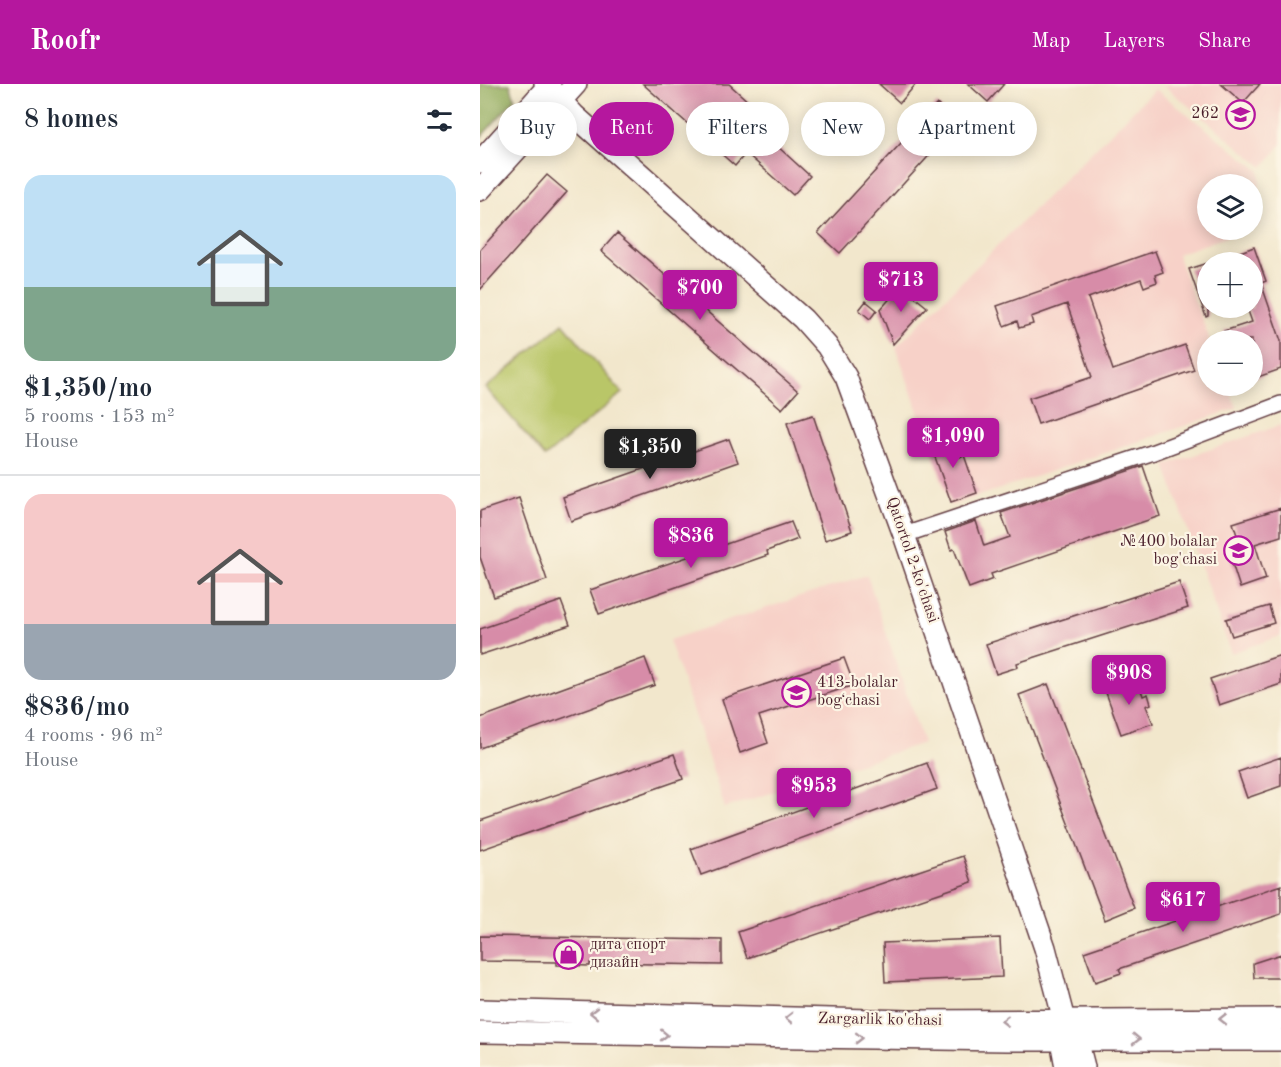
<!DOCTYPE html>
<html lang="en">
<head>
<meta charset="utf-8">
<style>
  :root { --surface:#fff; --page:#f6f6f7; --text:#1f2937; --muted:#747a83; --line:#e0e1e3; --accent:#b5179e }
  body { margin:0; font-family:"Old Standard TT",serif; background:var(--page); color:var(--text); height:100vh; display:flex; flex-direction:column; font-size:22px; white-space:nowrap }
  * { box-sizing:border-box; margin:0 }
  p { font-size:20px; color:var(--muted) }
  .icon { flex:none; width:33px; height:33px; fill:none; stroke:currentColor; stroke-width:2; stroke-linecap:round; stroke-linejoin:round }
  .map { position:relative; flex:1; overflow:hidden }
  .details { display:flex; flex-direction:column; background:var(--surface); width:480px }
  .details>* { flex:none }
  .top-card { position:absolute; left:18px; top:18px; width:570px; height:54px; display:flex; gap:12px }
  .fabs { position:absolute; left:717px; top:90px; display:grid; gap:12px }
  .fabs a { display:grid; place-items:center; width:66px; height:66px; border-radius:50%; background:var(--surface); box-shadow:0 3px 15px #0003; font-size:30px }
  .price { position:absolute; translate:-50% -51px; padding:0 14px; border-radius:6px; background:var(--accent); color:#fff; font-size:20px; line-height:39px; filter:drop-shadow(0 2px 3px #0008) }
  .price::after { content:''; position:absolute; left:50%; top:36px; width:18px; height:14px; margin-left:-9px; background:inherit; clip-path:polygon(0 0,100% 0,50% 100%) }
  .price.active { background:#222; color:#fff }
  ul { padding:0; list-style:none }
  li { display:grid; align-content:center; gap:12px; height:318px; padding:0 24px }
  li+li { border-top:2px solid var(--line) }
  li span { display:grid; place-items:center; height:186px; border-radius:18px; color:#555 }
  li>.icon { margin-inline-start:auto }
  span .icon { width:108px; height:108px; fill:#fffc; stroke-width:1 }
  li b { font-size:26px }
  h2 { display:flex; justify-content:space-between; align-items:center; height:72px; padding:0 24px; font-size:26px }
  .chip { padding:0 21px; border-radius:27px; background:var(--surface); box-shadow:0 3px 15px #0003; font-size:21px; line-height:54px }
  .chip.active { background:var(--accent); color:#fff }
  header { display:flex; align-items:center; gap:36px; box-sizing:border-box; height:84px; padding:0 30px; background:var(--accent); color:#fff }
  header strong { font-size:28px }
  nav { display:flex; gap:33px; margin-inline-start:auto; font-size:21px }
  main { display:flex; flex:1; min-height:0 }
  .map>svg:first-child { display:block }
</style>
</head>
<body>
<header>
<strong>Roofr</strong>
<nav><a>Map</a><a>Layers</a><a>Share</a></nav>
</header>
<main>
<section class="details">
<h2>8 homes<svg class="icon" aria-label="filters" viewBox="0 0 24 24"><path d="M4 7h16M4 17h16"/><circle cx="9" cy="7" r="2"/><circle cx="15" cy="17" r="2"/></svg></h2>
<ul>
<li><span style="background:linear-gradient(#bfe0f5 60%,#7fa58c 0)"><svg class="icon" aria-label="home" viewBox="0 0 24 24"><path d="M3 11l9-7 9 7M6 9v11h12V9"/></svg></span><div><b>$1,350/mo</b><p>5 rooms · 153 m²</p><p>House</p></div></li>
<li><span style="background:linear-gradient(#f6c9c9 70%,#9aa5b1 0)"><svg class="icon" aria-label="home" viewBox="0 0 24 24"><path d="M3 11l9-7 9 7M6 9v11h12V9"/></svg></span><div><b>$836/mo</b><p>4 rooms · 96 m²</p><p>House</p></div></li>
</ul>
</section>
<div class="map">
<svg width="801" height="983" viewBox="0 0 801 983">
  <rect width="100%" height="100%" fill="#fcf5e5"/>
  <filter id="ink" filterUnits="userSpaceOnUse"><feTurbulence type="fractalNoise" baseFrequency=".0167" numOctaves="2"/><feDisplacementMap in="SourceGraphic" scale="12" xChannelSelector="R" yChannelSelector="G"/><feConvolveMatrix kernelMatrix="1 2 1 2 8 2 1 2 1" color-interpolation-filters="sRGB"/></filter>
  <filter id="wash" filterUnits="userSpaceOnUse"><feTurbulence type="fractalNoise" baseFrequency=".008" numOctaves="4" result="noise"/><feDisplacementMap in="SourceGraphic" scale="24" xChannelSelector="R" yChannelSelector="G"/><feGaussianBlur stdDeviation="1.35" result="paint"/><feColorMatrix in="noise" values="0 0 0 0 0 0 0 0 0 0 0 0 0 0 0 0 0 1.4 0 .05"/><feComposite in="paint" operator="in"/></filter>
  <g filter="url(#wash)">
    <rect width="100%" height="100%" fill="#f2e7cc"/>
    <!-- built -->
    <path fill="#f7d1c8" d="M682,0h119v61l-18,22z
      M675,5l105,82v54l-7,2 -1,-43h-44v46h38l-69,24 33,86h-2v46h20l9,22 -287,98 -54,-159z
      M801,341v211l-50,17 -66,-188z
      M387,491l56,168 -198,65 -56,-168z"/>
    <!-- green -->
    <path fill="#b9c668" stroke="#82724a" stroke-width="1.5" d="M83,239l59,70 -77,64 -59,-69z"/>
    <!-- forest -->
    <path fill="#92ab5c" stroke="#6e6544" stroke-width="1.5" d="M0,0h30l5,15 -35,39z"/>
    <g id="blocks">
      <!-- building -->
      <path fill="#d78ca8" d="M163,0h86l44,40 -9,10 46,42 -17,19 -47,-42 -11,13z
        M399,0h37l-16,19z
        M488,0h36l-16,18z
        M741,0h39l-17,19z
        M457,20l21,20 -118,129 -22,-20z
        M67,91l20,17 -87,98v-40z
        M137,149l181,158 -16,18 -181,-158z
        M774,163l12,34 -5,2 20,58v28l-29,10v-39h-25l-3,-9 28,-9 -5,-14h5v-46l-37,-1z
        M675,167l8,21 -8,3 2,7 -13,5 -3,-8 -53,19 25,72 72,-25 9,25 -156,54 -9,-26 63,-21 -25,-73 -36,13 2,7 -14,4 -2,-7 -13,5 -7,-20z
        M728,179v53l-2,1 -17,-48z
        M421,202l26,21 -34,37 -13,-34z
        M386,217l11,9 -7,9 -11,-9z
        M333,331l39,116 -27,9 -38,-117z
        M472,351l8,22 4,-2 13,38 -26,9 -21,-59z
        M249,355l9,23 -167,59 -8,-24z
        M663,382l17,50 -169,58 2,5 -24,9 -15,-39 -3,1 -6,-18 31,-11 8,25 26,-9 -9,-24z
        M39,414l28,82 -53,17 -14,-40v-46z
        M801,424v28l-26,8 11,35 -26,9 -12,-37 13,-4 -8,-24z
        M311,438l7,17 -31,12 1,4 -169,59 -9,-24z
        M699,498l9,26 -171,55 1,4 -22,7 -10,-30z
        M81,517l9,24 -90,30v-26z
        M789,522l5,17 -42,13 -6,-17z
        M801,571v29l-62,21 -9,-26z
        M165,574l10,27 -175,63v-30z
        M364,574l10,27 -95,31 9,27 -28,10 -18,-54z
        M657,594l6,18 5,-2 3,10 -5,2 7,17 -32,11 -16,-44z
        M568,600l86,224 -29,12 -86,-225z
        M194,670l9,25 -203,71v-29z
        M801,673v29l-34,12 -9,-26z
        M447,679l10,26 -236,86 -10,-26z
        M483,772l9,26 -225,76 -9,-26z
        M801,801v29l-162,55 2,4 -26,9 -11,-30z
        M0,852l242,4v25l-132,-2v3l-33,-1v-3l-77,-1z
        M520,854l2,39 -117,5 -2,-39z
        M801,870v24h-27l-1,-15z"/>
    </g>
  </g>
  <g filter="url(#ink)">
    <use href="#blocks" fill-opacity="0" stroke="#633d43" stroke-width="1.5"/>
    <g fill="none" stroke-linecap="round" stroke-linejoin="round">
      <defs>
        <path id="street" d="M424,451l247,-82 130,-49"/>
        <path id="secondary" d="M65,0l29,31 229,204 24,27 19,31 58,158 141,413 19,72 -3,20 5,27
          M0,78l70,-78
          M0,106l96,-106
          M0,926l429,11 372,-2
          M589,944l8,12 7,27
          M0,948l527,8h274"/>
      </defs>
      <!-- street casing -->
      <use href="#street" stroke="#633d43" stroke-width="18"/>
      <!-- secondary casing -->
      <use href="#secondary" stroke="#633d43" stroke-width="24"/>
      <!-- street -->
      <use href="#street" stroke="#fff" stroke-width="15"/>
      <!-- secondary -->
      <use href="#secondary" stroke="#fff" stroke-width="21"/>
    </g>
    <!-- one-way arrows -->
    <defs><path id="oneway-chevron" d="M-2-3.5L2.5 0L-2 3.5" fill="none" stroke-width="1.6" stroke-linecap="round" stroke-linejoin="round" transform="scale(1.5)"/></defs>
    <g stroke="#ae9aa0">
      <use href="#oneway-chevron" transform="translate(114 929) rotate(-179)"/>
      <use href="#oneway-chevron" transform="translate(309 934) rotate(-179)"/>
      <use href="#oneway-chevron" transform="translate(743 935) rotate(180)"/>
      <use href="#oneway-chevron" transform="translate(525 937) rotate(-180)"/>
      <use href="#oneway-chevron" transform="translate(184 951) rotate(1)"/>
      <use href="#oneway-chevron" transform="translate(379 954) rotate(1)"/>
      <use href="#oneway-chevron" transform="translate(656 955) rotate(1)"/>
    </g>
  </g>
  <!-- icons -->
  <defs>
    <symbol id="school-ring" viewBox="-11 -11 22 22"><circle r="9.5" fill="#fcf5e5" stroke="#b5179e" stroke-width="1.5"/><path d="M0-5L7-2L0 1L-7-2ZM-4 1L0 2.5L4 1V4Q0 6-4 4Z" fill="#b5179e"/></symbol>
    <symbol id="shop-ring" viewBox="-11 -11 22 22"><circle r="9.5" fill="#fcf5e5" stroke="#b5179e" stroke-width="1.5"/><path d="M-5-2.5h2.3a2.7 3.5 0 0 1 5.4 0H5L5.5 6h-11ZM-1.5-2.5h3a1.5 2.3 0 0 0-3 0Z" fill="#b5179e"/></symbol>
  </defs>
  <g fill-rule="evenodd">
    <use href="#school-ring" x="744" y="14" width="33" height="33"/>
    <use href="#school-ring" x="742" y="450" width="33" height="33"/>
    <use href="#school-ring" x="300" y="592" width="33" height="33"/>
    <use href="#shop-ring" x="72" y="854" width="33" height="33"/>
  </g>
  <g text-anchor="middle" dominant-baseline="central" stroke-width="4.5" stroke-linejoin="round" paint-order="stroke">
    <!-- poi labels -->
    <g font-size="16" fill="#4a1f2b" stroke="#fcf5e5" text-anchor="end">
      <text x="739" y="30">262</text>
      <text x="737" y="458">№400 bolalar<tspan x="737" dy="18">bog'chasi</tspan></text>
      <text x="337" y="599" text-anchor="start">413-bolalar<tspan x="337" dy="18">bogʻchasi</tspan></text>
      <text x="110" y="861" text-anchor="start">дита спорт<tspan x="110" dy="18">дизайн</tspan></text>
    </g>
    <!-- street labels -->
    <g font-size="16" fill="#4a1f2b" stroke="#fcf5e5">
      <text transform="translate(432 476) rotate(71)">Qatortol 2-ko'chasi</text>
      <text transform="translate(400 936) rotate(1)">Zargarlik ko'chasi</text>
    </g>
  </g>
</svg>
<div class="fabs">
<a><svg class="icon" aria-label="layers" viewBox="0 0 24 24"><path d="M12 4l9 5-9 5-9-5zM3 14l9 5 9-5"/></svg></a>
<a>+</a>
<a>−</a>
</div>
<b class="price" style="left:421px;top:229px">$713</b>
<b class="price" style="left:220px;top:237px">$700</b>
<b class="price" style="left:473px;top:385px">$1,090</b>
<b class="price active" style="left:170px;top:396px">$1,350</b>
<b class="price" style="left:211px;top:485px">$836</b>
<b class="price" style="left:649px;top:622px">$908</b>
<b class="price" style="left:334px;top:735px">$953</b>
<b class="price" style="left:703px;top:849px">$617</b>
<div class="top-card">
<a class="chip">Buy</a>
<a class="chip active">Rent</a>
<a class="chip">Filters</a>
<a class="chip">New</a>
<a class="chip">Apartment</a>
</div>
</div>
</main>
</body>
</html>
